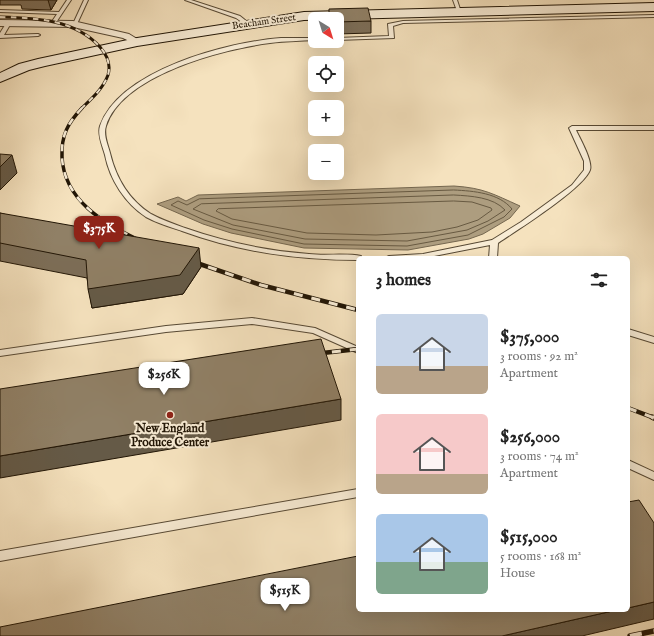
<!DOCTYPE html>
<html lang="en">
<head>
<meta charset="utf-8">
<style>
  :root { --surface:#fff; --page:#f2f2f2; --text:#222; --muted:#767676; --accent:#8f2418 }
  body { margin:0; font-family:"IM FELL English",serif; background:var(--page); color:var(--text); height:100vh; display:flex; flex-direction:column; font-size:15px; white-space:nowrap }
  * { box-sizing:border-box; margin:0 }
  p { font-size:13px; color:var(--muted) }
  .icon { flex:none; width:22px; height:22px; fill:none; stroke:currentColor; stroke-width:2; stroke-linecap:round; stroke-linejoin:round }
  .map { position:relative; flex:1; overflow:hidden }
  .panel { position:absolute; left:356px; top:256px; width:274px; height:356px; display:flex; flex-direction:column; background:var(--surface); border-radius:6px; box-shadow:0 4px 16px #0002 }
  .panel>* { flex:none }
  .needle { width:26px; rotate:142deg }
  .tools { position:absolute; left:308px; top:12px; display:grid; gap:8px }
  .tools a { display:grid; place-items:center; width:36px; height:36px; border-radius:6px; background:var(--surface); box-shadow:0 4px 16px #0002; font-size:20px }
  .price { position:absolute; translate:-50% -34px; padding:0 9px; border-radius:8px; background:#fff; color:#222; font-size:13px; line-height:26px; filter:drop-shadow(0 1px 2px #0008) }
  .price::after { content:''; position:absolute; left:50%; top:24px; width:12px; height:9px; margin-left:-6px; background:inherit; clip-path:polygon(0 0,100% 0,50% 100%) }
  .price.on { background:var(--accent); color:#fff }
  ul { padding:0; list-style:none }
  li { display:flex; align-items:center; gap:12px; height:100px; padding:0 20px }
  li span { display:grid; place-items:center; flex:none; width:112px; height:80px; border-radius:6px; color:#555 }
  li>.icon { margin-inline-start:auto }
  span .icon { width:48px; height:48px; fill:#fffc; stroke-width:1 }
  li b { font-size:17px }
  h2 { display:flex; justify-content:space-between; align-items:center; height:48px; padding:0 20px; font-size:17px }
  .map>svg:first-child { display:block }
</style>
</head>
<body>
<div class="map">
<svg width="654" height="636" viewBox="0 0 654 636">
  <rect width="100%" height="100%" fill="#f5e2be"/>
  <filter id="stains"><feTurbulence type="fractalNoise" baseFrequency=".005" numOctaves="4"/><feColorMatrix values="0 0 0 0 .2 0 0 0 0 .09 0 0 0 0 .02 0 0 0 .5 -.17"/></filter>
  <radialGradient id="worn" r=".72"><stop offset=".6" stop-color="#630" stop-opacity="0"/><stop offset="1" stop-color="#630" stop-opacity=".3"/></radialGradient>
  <!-- water -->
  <path fill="#ad9d7f" stroke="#75674f" d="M454,186c30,2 39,8 66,20l-10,12 -27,16 -14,5 -61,11 -104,-2 -73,-15 -28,-9 -46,-20 21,-7 8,4 12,-6z"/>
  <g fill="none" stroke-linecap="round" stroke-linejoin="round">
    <!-- shore -->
    <path stroke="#685a42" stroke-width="1" d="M454,190c20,1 45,3 58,19l-8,8 -36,18 -61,11 -103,-2 -72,-15 -28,-9 -33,-15 7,-4 9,4 12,-6z
      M454,195c17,1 39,2 51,15l-17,11 -21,9 -60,11 -102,-2 -72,-14 -40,-16 8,-5z
      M454,201l18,1 19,6 1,2 -14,10 -21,7 -25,5 -56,3 -69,-2 -75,-14 -16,-8 2,-2z"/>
    <defs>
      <path id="service" d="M67,0h4l-16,24h-2l-2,-1 6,-9 -57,-2v-2l59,2z
        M84,0h4l-11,24 -4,1v-1z
        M185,0h6l49,16 10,8 -4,1 -10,-7z
        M453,0h4l4,12 -4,-1z
        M654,15v2l-251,6 -10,3 1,12 -57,2v-2l52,-2 -1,-12 15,-3z
        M7,22l4,1 -7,12 34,-1 2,1 -2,1 -38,2v-5z
        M281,38h34v2c-15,1 -30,1 -45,3 -47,6 -148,32 -164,83 -3,9 2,19 4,27 6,25 19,47 41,61 11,6 23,10 34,14 40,14 82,23 124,26 16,2 38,-1 52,2l1,2h-4v2c-60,0 -119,-8 -176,-29 -12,-4 -25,-8 -36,-14 -21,-14 -36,-37 -41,-62 -2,-8 -8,-20 -5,-29 20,-56 128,-84 181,-88z
        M572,126h82v4h-78c4,9 17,31 14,40 -6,18 -74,61 -92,73l-1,15h-8l1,-13 -66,13h-39l4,-2 34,-2 69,-14 29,-18 51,-37 12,-15v-9l-15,-33z
        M252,318l63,10 43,19v6l-45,-20 -61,-9 -86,8 -166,24v-6l166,-24z
        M628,329l26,8v6l-26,-8z
        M628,460l26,12v8l-26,-12z
        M358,489v8l-358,64v-10z"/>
      <path id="minor" d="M0,20l73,1 56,13 13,8 -5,3 -14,-7 -50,-11 -73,-1z"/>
      <path id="secondary" d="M654,3v8l-350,9 -167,26 -92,20 -16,4 -29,12v-9l19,-9 19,-5 99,-21 167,-26z"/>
    </defs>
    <!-- service casing -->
    <use href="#service" stroke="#574934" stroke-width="2"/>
    <!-- minor casing -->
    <use href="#minor" stroke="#574934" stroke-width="2"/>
    <!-- secondary casing -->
    <use href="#secondary" stroke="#221606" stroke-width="2"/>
    <!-- service -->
    <use href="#service" fill="#f8ecd5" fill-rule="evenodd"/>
    <!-- minor -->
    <use href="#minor" fill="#f8ecd5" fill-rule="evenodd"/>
    <!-- secondary -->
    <use href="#secondary" fill="#f8ecd5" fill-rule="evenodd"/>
    <defs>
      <path id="rail-far3" d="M0,17c35,1 75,2 100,30 7,8 11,18 8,28 -5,14 -17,24 -27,34"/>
      <path id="rail-far2" d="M82,108c-14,15 -21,27 -20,49 2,43 42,67 77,83"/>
      <path id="rail-far1" d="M191,261l70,24 97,25
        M314,354l44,-5
        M628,408l26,10"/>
      <path id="rail" d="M652,417l2,1
        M630,636l24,-5"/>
    </defs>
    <!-- rail-far3 casing -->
    <use href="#rail-far3" stroke="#221606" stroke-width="3"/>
    <!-- rail-far2 casing -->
    <use href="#rail-far2" stroke="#221606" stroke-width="3.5"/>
    <!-- rail-far1 casing -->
    <use href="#rail-far1" stroke="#221606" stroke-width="4.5"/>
    <!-- rail casing -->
    <use href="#rail" stroke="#221606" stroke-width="5.5"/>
    <!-- rail-far3 -->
    <use href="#rail-far3" stroke="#f8ecd5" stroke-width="2" stroke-dasharray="5.5" stroke-linecap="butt"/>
    <!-- rail-far2 -->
    <use href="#rail-far2" stroke="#f8ecd5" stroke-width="2.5" stroke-dasharray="7" stroke-linecap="butt"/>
    <!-- rail-far1 -->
    <use href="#rail-far1" stroke="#f8ecd5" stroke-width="3" stroke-dasharray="9" stroke-linecap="butt"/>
    <!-- rail -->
    <use href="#rail" stroke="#f8ecd5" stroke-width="4" stroke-dasharray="12" stroke-linecap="butt"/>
  </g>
  <!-- wall -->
  <path fill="#7c6e58" stroke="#221606" d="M0,0h57l-6,10 -29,-1 -1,-4h-21z
    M337,19l34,2v12l-34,1z
    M0,213l201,54 -18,27 -91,14 -5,-30 -87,-17z"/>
  <!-- shaded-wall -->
  <path fill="#655a47" stroke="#221606" d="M48,0h9l-6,10z
    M12,155l5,18 -17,17v-23z
    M199,248l2,19 -18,27 -91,14 -4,-19z
    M341,399v21l-341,58v-22z
    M654,602v17l-72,17h-80l115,-26h11v-2z"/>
  <!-- building -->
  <path fill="#908066" stroke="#221606" d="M368,8l3,13 -34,1v-3h-8v-10z
    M0,154l12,1 -12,12z
    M0,213l199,35 -19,27 -92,14 -2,-29 -86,-17z
    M321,339l20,60 -341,57v-67z
    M639,500l15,23v79l-26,6v-106z
    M358,556v54h259l-115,26h-502v-9z"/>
  <!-- markers -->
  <circle fill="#8f2418" stroke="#f8ecd5" stroke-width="1.5" cx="170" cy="415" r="4"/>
  <g text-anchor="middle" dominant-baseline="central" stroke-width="4" stroke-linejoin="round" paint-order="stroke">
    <!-- far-street labels -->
    <g font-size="10" fill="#221606" stroke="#f8ecd5">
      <text transform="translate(264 22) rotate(-8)">Beacham Street</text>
    </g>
    <!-- poi labels -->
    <g font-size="12" font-weight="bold" fill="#221606" stroke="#f8ecd5">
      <text x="170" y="428">New England<tspan x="170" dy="14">Produce Center</tspan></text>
    </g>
  </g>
  <rect width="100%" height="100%" filter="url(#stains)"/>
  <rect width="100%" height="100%" fill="url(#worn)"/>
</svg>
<div class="tools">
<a><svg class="needle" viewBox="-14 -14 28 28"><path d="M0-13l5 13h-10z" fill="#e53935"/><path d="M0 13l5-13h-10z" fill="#767676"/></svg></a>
<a><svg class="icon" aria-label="locate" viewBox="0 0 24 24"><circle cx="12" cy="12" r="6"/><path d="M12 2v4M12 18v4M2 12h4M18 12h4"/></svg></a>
<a>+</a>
<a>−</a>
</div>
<b class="price on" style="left:99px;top:250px">$375K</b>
<b class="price" style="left:164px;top:396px">$256K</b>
<b class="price" style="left:285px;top:612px">$515K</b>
<section class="panel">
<h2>3 homes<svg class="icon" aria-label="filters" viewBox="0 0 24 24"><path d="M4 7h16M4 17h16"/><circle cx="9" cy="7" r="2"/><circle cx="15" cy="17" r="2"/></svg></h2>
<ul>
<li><span style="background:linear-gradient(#c9d6e8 65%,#b9a48a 0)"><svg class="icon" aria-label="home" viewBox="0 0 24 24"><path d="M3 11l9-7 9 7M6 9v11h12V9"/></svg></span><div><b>$375,000</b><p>3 rooms · 92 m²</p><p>Apartment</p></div></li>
<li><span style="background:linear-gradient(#f6c9c9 75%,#b9a48a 0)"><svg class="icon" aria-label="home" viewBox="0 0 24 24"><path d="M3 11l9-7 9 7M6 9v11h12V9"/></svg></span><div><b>$256,000</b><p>3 rooms · 74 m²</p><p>Apartment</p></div></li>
<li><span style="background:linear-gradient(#a9c7e8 60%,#7fa58c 0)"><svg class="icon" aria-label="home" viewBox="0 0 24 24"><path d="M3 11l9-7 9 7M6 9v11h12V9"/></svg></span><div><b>$515,000</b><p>5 rooms · 168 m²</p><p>House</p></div></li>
</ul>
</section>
</div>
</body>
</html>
